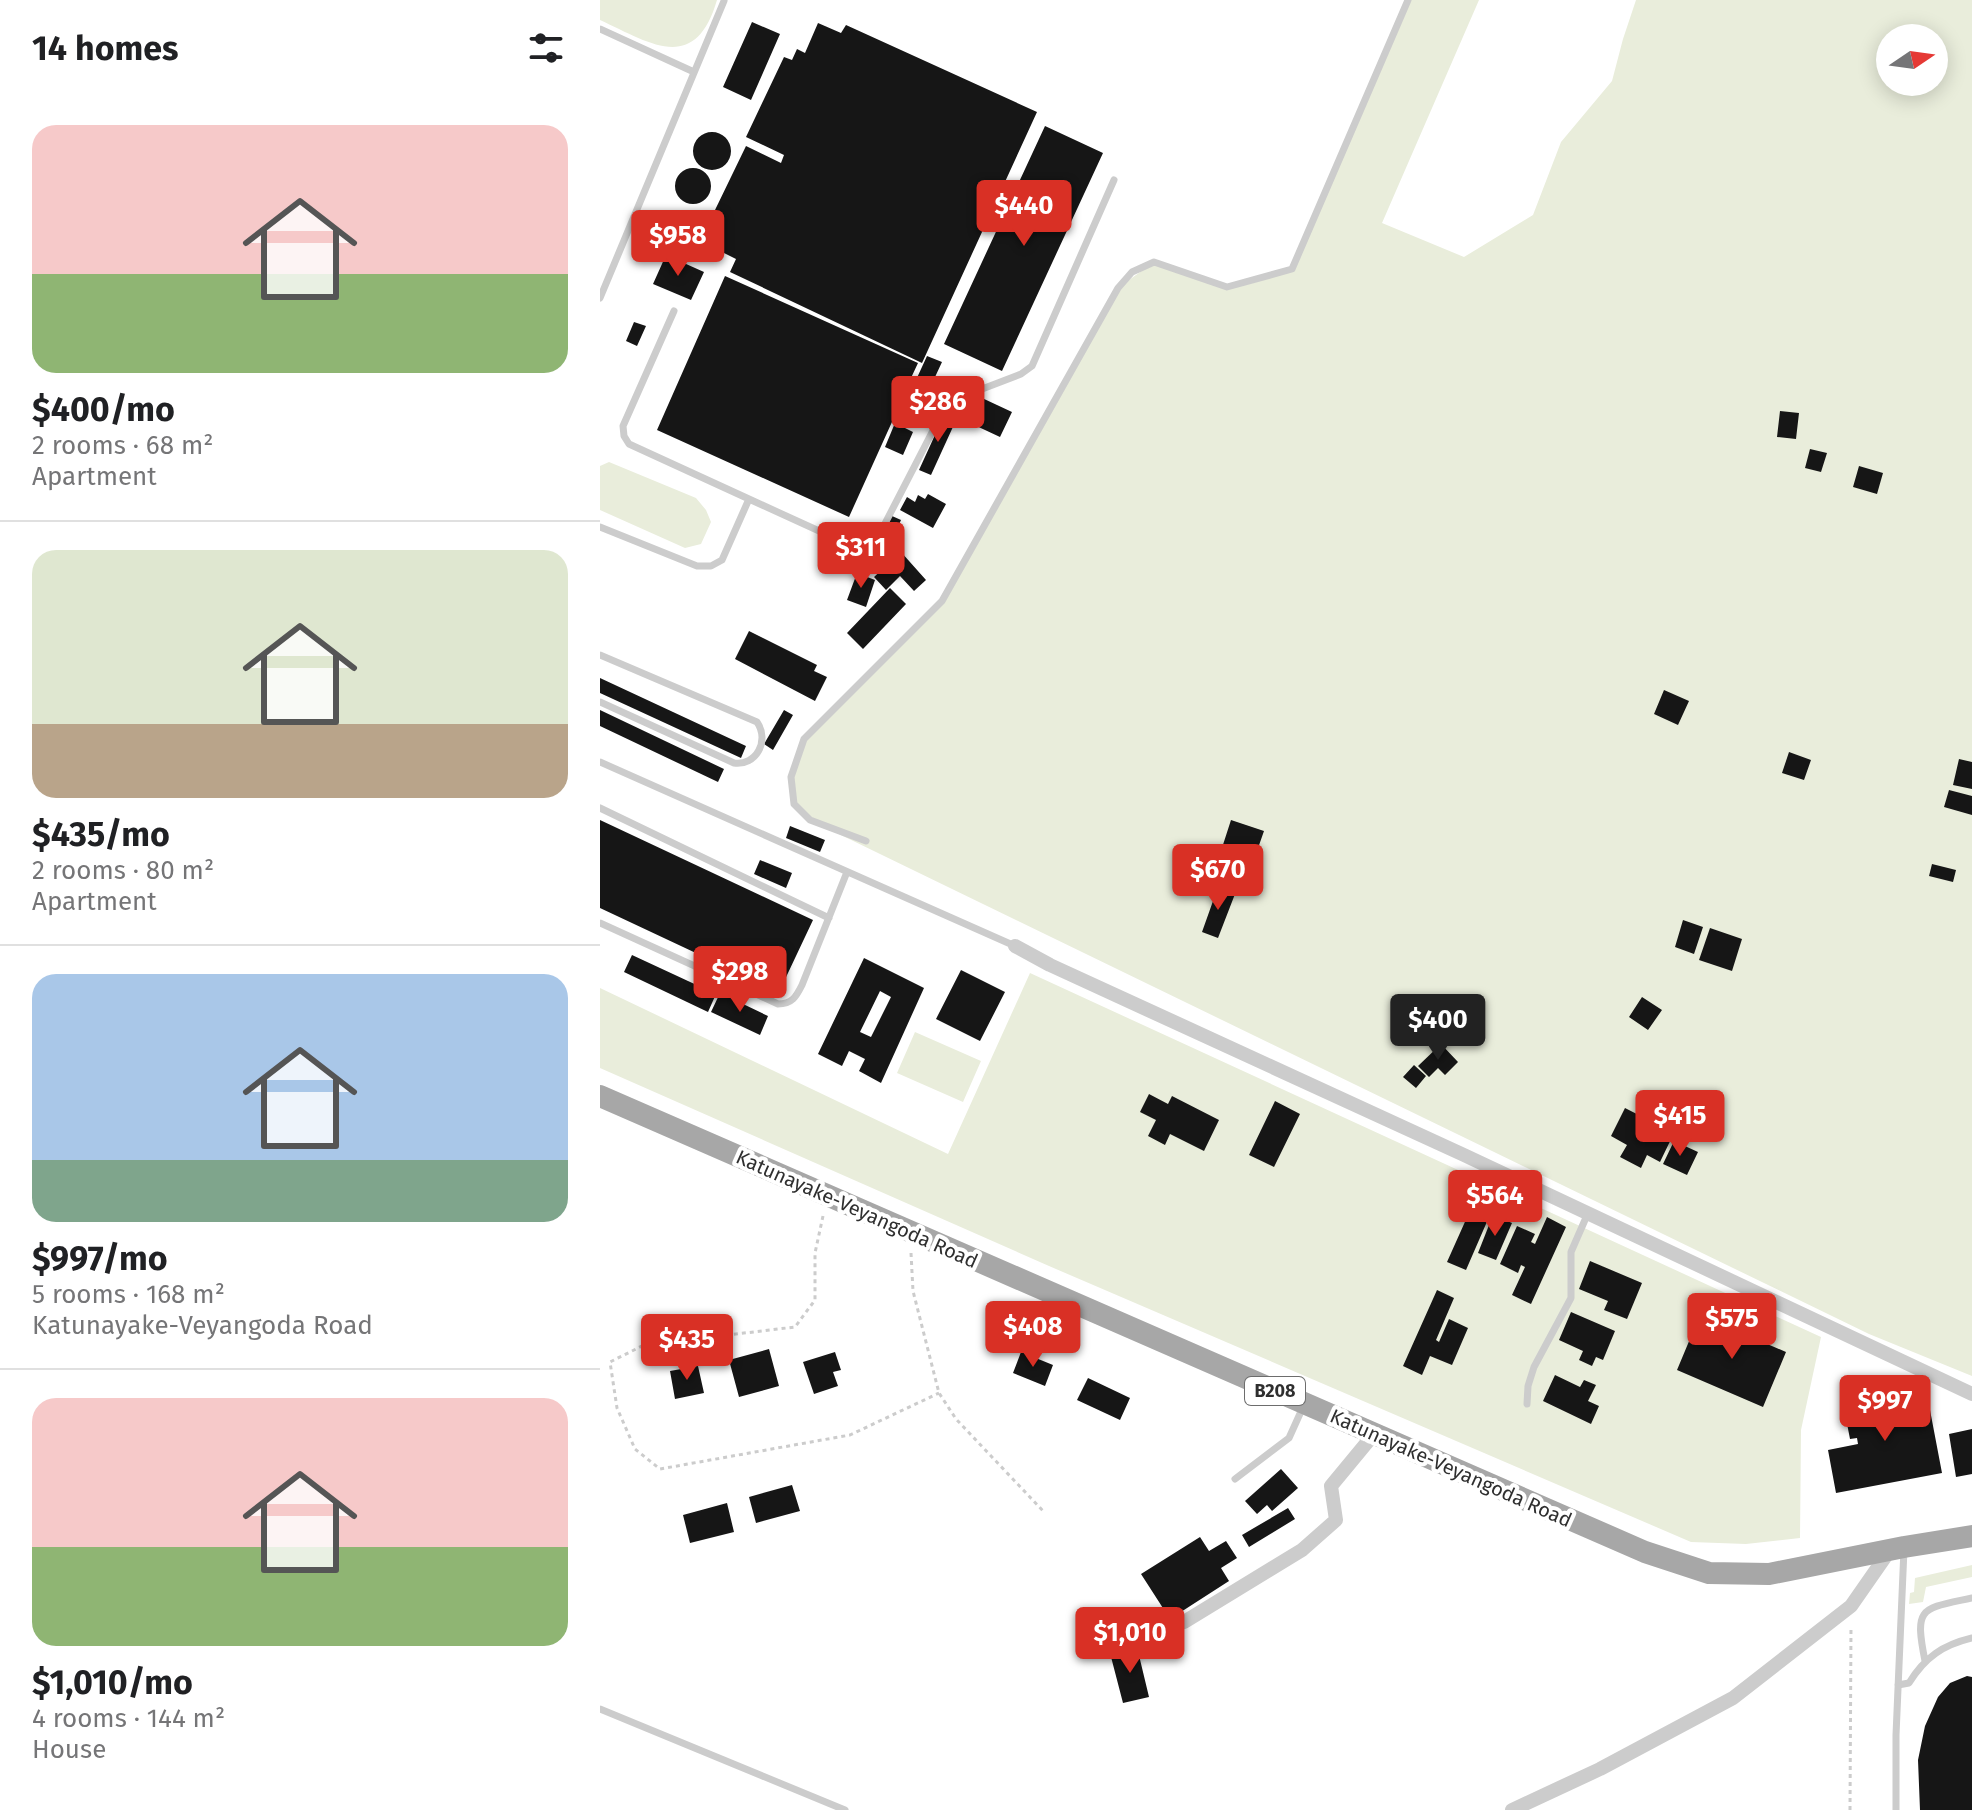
<!DOCTYPE html>
<html lang="en">
<head>
<meta charset="utf-8">
<style>
  :root { --surface:#fff; --page:#f6f6f6; --text:#202124; --muted:#757577; --line:#e0e0e0; --accent:#d93025 }
  body { margin:0; font-family:"Fira Sans",sans-serif; background:var(--page); color:var(--text); height:100vh; display:flex; flex-direction:column; font-size:30px; white-space:nowrap }
  * { box-sizing:border-box; margin:0 }
  p { font-size:26px; color:var(--muted) }
  .icon { flex:none; width:44px; height:44px; fill:none; stroke:currentColor; stroke-width:2; stroke-linecap:round; stroke-linejoin:round }
  .map { position:relative; flex:1; overflow:hidden }
  .details { display:flex; flex-direction:column; background:var(--surface); width:600px }
  .details>* { flex:none }
  .needle { width:52px; rotate:77deg }
  .buttons { position:absolute; left:1276px; top:24px; display:grid; gap:16px }
  .buttons a { display:grid; place-items:center; width:72px; height:72px; border-radius:50%; background:var(--surface); box-shadow:0 4px 20px #0003; font-size:40px }
  .price { position:absolute; translate:-50% -68px; padding:0 18px; border-radius:8px; background:var(--accent); color:#fff; font-size:26px; line-height:52px; filter:drop-shadow(0 2px 4px #0008) }
  .price::after { content:''; position:absolute; left:50%; top:48px; width:24px; height:18px; margin-left:-12px; background:inherit; clip-path:polygon(0 0,100% 0,50% 100%) }
  .price.current { background:#222; color:#fff }
  ul { padding:0; list-style:none }
  li { display:grid; align-content:center; gap:16px; height:424px; padding:0 32px }
  li+li { border-top:2px solid var(--line) }
  li span { display:grid; place-items:center; height:248px; border-radius:24px; color:#555 }
  li>.icon { margin-inline-start:auto }
  span .icon { width:144px; height:144px; fill:#fffc; stroke-width:1 }
  li b { font-size:34px }
  h2 { display:flex; justify-content:space-between; align-items:center; height:96px; padding:0 32px; font-size:34px }
  main { display:flex; flex:1; min-height:0 }
  .map>svg:first-child { display:block }
</style>
</head>
<body>
<main>
<section class="details">
<h2>14 homes<svg class="icon" aria-label="filters" viewBox="0 0 24 24"><path d="M4 7h16M4 17h16"/><circle cx="9" cy="7" r="2"/><circle cx="15" cy="17" r="2"/></svg></h2>
<ul>
<li><span style="background:linear-gradient(#f6c9c9 60%,#8fb573 0)"><svg class="icon" aria-label="home" viewBox="0 0 24 24"><path d="M3 11l9-7 9 7M6 9v11h12V9"/></svg></span><div><b>$400/mo</b><p>2 rooms · 68 m²</p><p>Apartment</p></div></li>
<li><span style="background:linear-gradient(#dfe7d0 70%,#b9a48a 0)"><svg class="icon" aria-label="home" viewBox="0 0 24 24"><path d="M3 11l9-7 9 7M6 9v11h12V9"/></svg></span><div><b>$435/mo</b><p>2 rooms · 80 m²</p><p>Apartment</p></div></li>
<li><span style="background:linear-gradient(#a9c7e8 75%,#7fa58c 0)"><svg class="icon" aria-label="home" viewBox="0 0 24 24"><path d="M3 11l9-7 9 7M6 9v11h12V9"/></svg></span><div><b>$997/mo</b><p>5 rooms · 168 m²</p><p>Katunayake-Veyangoda Road</p></div></li>
<li><span style="background:linear-gradient(#f6c9c9 60%,#8fb573 0)"><svg class="icon" aria-label="home" viewBox="0 0 24 24"><path d="M3 11l9-7 9 7M6 9v11h12V9"/></svg></span><div><b>$1,010/mo</b><p>4 rooms · 144 m²</p><p>House</p></div></li>
</ul>
</section>
<div class="map">
<svg width="1372" height="1810" viewBox="0 0 1372 1810">
  <rect width="100%" height="100%" fill="#fff"/>
  <!-- green -->
  <path fill="#e9eddb" fill-rule="evenodd" d="M0,0h117c-22,75 -67,43 -117,20z
    M808,0h71l-97,223 82,34 69,-42 28,-73 51,-61 11,-42 13,-39h336v1376l-103,-42 -1059,-514 -16,-16 -3,-27 13,-38 138,-138 176,-313 36,-26 73,25 65,-19zM1290,38h44v44h-44z
    M9,462l87,36 10,12 5,12 -10,22 -16,4 -85,-38v-44z
    M430,973l791,364 -20,93 -1,108 -54,6 -55,-2 -642,-276 -449,-198v-80l348,166z
    M315,1032l66,29 -18,41 -66,-29z
    M1372,1565v12l-46,10 -3,15 -14,2 1,-11 4,-1 1,-14z"/>
  <!-- building -->
  <path fill="#161616" fill-rule="evenodd" d="M152,22l28,12 -29,66 -28,-13z
    M218,23l23,10 5,-8 191,87 -115,251 -192,-91 6,-13 -36,-18 46,-95 35,17 3,-8 -38,-18 38,-80 8,3 5,-11 8,4z
    M445,126l58,27 -101,218 -58,-27z
    M93 151a19 19 0 1 1 38 0a19 19 0 1 1-38 0Z
    M75 186a18 18 0 1 1 36 0a18 18 0 1 1-36 0Z
    M66,255l38,17 -13,28 -38,-16z
    M125,276l193,87 -7,15 5,2 11,-24 15,6 -13,28 -10,-5 -9,21 -9,-4 -52,115 -192,-87z
    M34,322l12,4 -9,20 -11,-5z
    M382,398l30,14 -12,25 -30,-14z
    M1180,411l19,2 -3,26 -19,-2z
    M345,413l12,5 -26,57 -12,-5z
    M295,423l18,9 -10,23 -18,-8z
    M1210,449l17,4 -6,19 -16,-4z
    M1259,466l24,7 -6,21 -24,-7z
    M328,494l18,10 -13,24 -33,-18 7,-13 8,5 3,-7 7,4z
    M292,516l9,4 -5,11 -10,-4z
    M301,552l25,28 -12,11 -14,-15 -14,14 -12,-13z
    M257,573l18,7 -9,27 -19,-7z
    M290,588l16,16 -43,45 -16,-16z
    M149,631l68,34 -3,6 13,6 -12,24 -80,-42z
    M0,678l146,68 -5,12 -141,-65z
    M1064,690l25,11 -11,24 -24,-11z
    M0,710l124,59 -6,13 -118,-56z
    M184,710l9,5 -20,35 -9,-6z
    M1189,752l22,8 -7,20 -22,-7z
    M1359,759l13,3v27l-19,-4z
    M1349,790l23,6v19l-28,-8z
    M0,820l213,100 -34,72 -179,-84z
    M631,820l33,11 -7,20 -13,-4 -4,14 -20,-7z
    M190,826l35,14 -5,12 -34,-14z
    M160,860l32,13 -6,15 -32,-14z
    M1332,864l24,6 -3,12 -24,-6z
    M618,887l17,7 -17,44 -16,-6z
    M1083,920l20,7 -9,27 -19,-7z
    M1110,928l32,11 -10,32 -33,-11z
    M32,955l84,39 -8,18 -84,-40z
    M264,958l60,30 -43,95 -22,-12 6,-12 -16,-8 -7,15 -24,-12zM280,991l11,6 -20,40 -11,-5z
    M361,970l44,22 -25,49 -44,-22z
    M120,993l48,23 -8,19 -49,-23z
    M1042,997l20,13 -14,20 -19,-13z
    M841,1044l17,18 -13,13 -7,-7 -9,9 -11,-11z
    M814,1065l12,11 -10,12 -13,-11z
    M549,1094l19,10 4,-8 47,24 -15,31 -34,-17 -5,11 -17,-9 8,-16 -16,-8z
    M675,1101l25,13 -26,53 -25,-12z
    M1025,1108l49,25 -14,29 -13,-7 -6,13 -21,-11 7,-12 -16,-9z
    M1074,1141l24,11 -11,23 -24,-11z
    M881,1186l18,8 -33,76 -19,-8z
    M893,1215l19,8 -16,37 -18,-7z
    M947,1217l19,10 -35,77 -19,-9 13,-28 -4,-2 -3,8 -18,-9 17,-38 18,8 -4,8 4,2z
    M990,1261l52,22 -15,36 -23,-9 4,-9 -29,-12z
    M837,1290l17,8 -18,42 3,2 10,-23 19,9 -16,37 -22,-9 -8,19 -19,-9z
    M971,1312l44,19 -12,29 -7,-3 -4,9 -13,-6 4,-9 -24,-11z
    M1100,1315l86,37 -23,55 -86,-37z
    M169,1349l10,37 -40,11 -10,-37z
    M235,1352l6,18 -8,2 5,14 -24,8 -11,-32z
    M421,1352l32,13 -8,21 -32,-13z
    M98,1366l6,27 -29,6 -5,-28z
    M955,1375l25,12 4,-7 12,5 -8,16 11,5 -8,18 -48,-23z
    M488,1378l42,20 -10,22 -43,-20z
    M1290,1388l3,14 25,-5 3,15 9,-2 12,63 -106,20 -8,-43 30,-6 -1,-6 -7,1 -8,-41z
    M1372,1429v45l-16,3 -7,-43z
    M681,1469l17,19 -26,23 -5,-6 -10,9 -12,-13z
    M192,1485l8,26 -44,12 -7,-26z
    M127,1503l7,29 -44,11 -7,-28z
    M688,1508l7,11 -46,28 -7,-12z
    M600,1537l9,14 17,-10 11,17 -16,10 8,13 -59,38 -29,-45z
    M537,1647l12,50 -26,6 -13,-50z
    M1367,1676l5,1v133h-52l-2,-50 7,-34 13,-29 12,-14z"/>
  <g fill="none" stroke-linecap="round" stroke-linejoin="round">
    <!-- path -->
    <path stroke="#ccc" stroke-width="3" stroke-dasharray="4 4" stroke-linecap="butt" d="M223,1216l-8,37v47l-20,27 -151,18 -34,17 7,46 18,41 25,20 190,-34 89,-42
      M311,1253l2,38 26,102 17,26 89,94
      M1250,1810l1,-184"/>
    <!-- service -->
    <path stroke="#ccc" stroke-width="7" d="M0,29l94,43
      M0,298l124,-297
      M149,499l103,47 10,2 14,-7 67,-130 26,-17 52,-20 11,-8 82,-186
      M0,527l97,39h14l11,-6 27,-61 -120,-55 -5,-8 -1,-10 51,-115
      M0,655l157,67c13,19 -1,44 -23,41l-134,-61
      M0,762l415,184
      M0,808l229,110
      M266,841l-56,-21 -16,-16 -3,-27 13,-38 138,-138 176,-313 14,-16 22,-10 73,25 65,-18 116,-269
      M0,923l178,81c14,0 18,-7 24,-19l45,-113
      M927,1404l1,-18 6,-19 37,-69v-46l17,-39
      M635,1479l54,-41 14,-31
      M1325,1661c-11,-55 -4,-52 47,-63
      M1298,1685l11,-2c16,-26 34,-38 63,-45
      M0,1709l245,101
      M1296,1810v-75l8,-186"/>
    <!-- minor -->
    <path stroke="#ccc" stroke-width="14" d="M415,946l35,19 414,190 508,239
      M518,1632l66,-10 118,-72 34,-30 -5,-34 43,-52
      M912,1810l88,-41 133,-71 118,-92 39,-56"/>
    <!-- primary -->
    <path stroke="#a7a7a7" stroke-width="22" d="M0,1096l1045,456 64,21 60,1 135,-27 68,-11"/>
  </g>
  <g text-anchor="middle" dominant-baseline="central" stroke-width="8" stroke-linejoin="round" paint-order="stroke">
    <!-- shield labels -->
    <rect fill="#fff" stroke="#6d6d6d" stroke-width="2" x="645" y="1377" width="60" height="28" rx="6"/>
    <g font-size="18" font-weight="bold" fill="#2f2f2f">
      <text x="675" y="1391">B208</text>
    </g>
    <!-- street labels -->
    <g font-size="20" fill="#2f2f2f" stroke="#fff">
      <text transform="translate(257 1209) rotate(24)">Katunayake-Veyangoda Road</text>
      <text transform="translate(851 1468) rotate(24)">Katunayake-Veyangoda Road</text>
    </g>
  </g>
</svg>
<div class="buttons">
<a><svg class="needle" viewBox="-14 -14 28 28"><path d="M0-13l5 13h-10z" fill="#e53935"/><path d="M0 13l5-13h-10z" fill="#757577"/></svg></a>
</div>
<b class="price" style="left:424px;top:248px">$440</b>
<b class="price" style="left:78px;top:278px">$958</b>
<b class="price" style="left:338px;top:444px">$286</b>
<b class="price" style="left:261px;top:590px">$311</b>
<b class="price" style="left:618px;top:912px">$670</b>
<b class="price" style="left:140px;top:1014px">$298</b>
<b class="price current" style="left:838px;top:1062px">$400</b>
<b class="price" style="left:1080px;top:1158px">$415</b>
<b class="price" style="left:895px;top:1238px">$564</b>
<b class="price" style="left:1132px;top:1361px">$575</b>
<b class="price" style="left:433px;top:1369px">$408</b>
<b class="price" style="left:87px;top:1382px">$435</b>
<b class="price" style="left:1285px;top:1443px">$997</b>
<b class="price" style="left:530px;top:1675px">$1,010</b>
</div>
</main>
</body>
</html>
